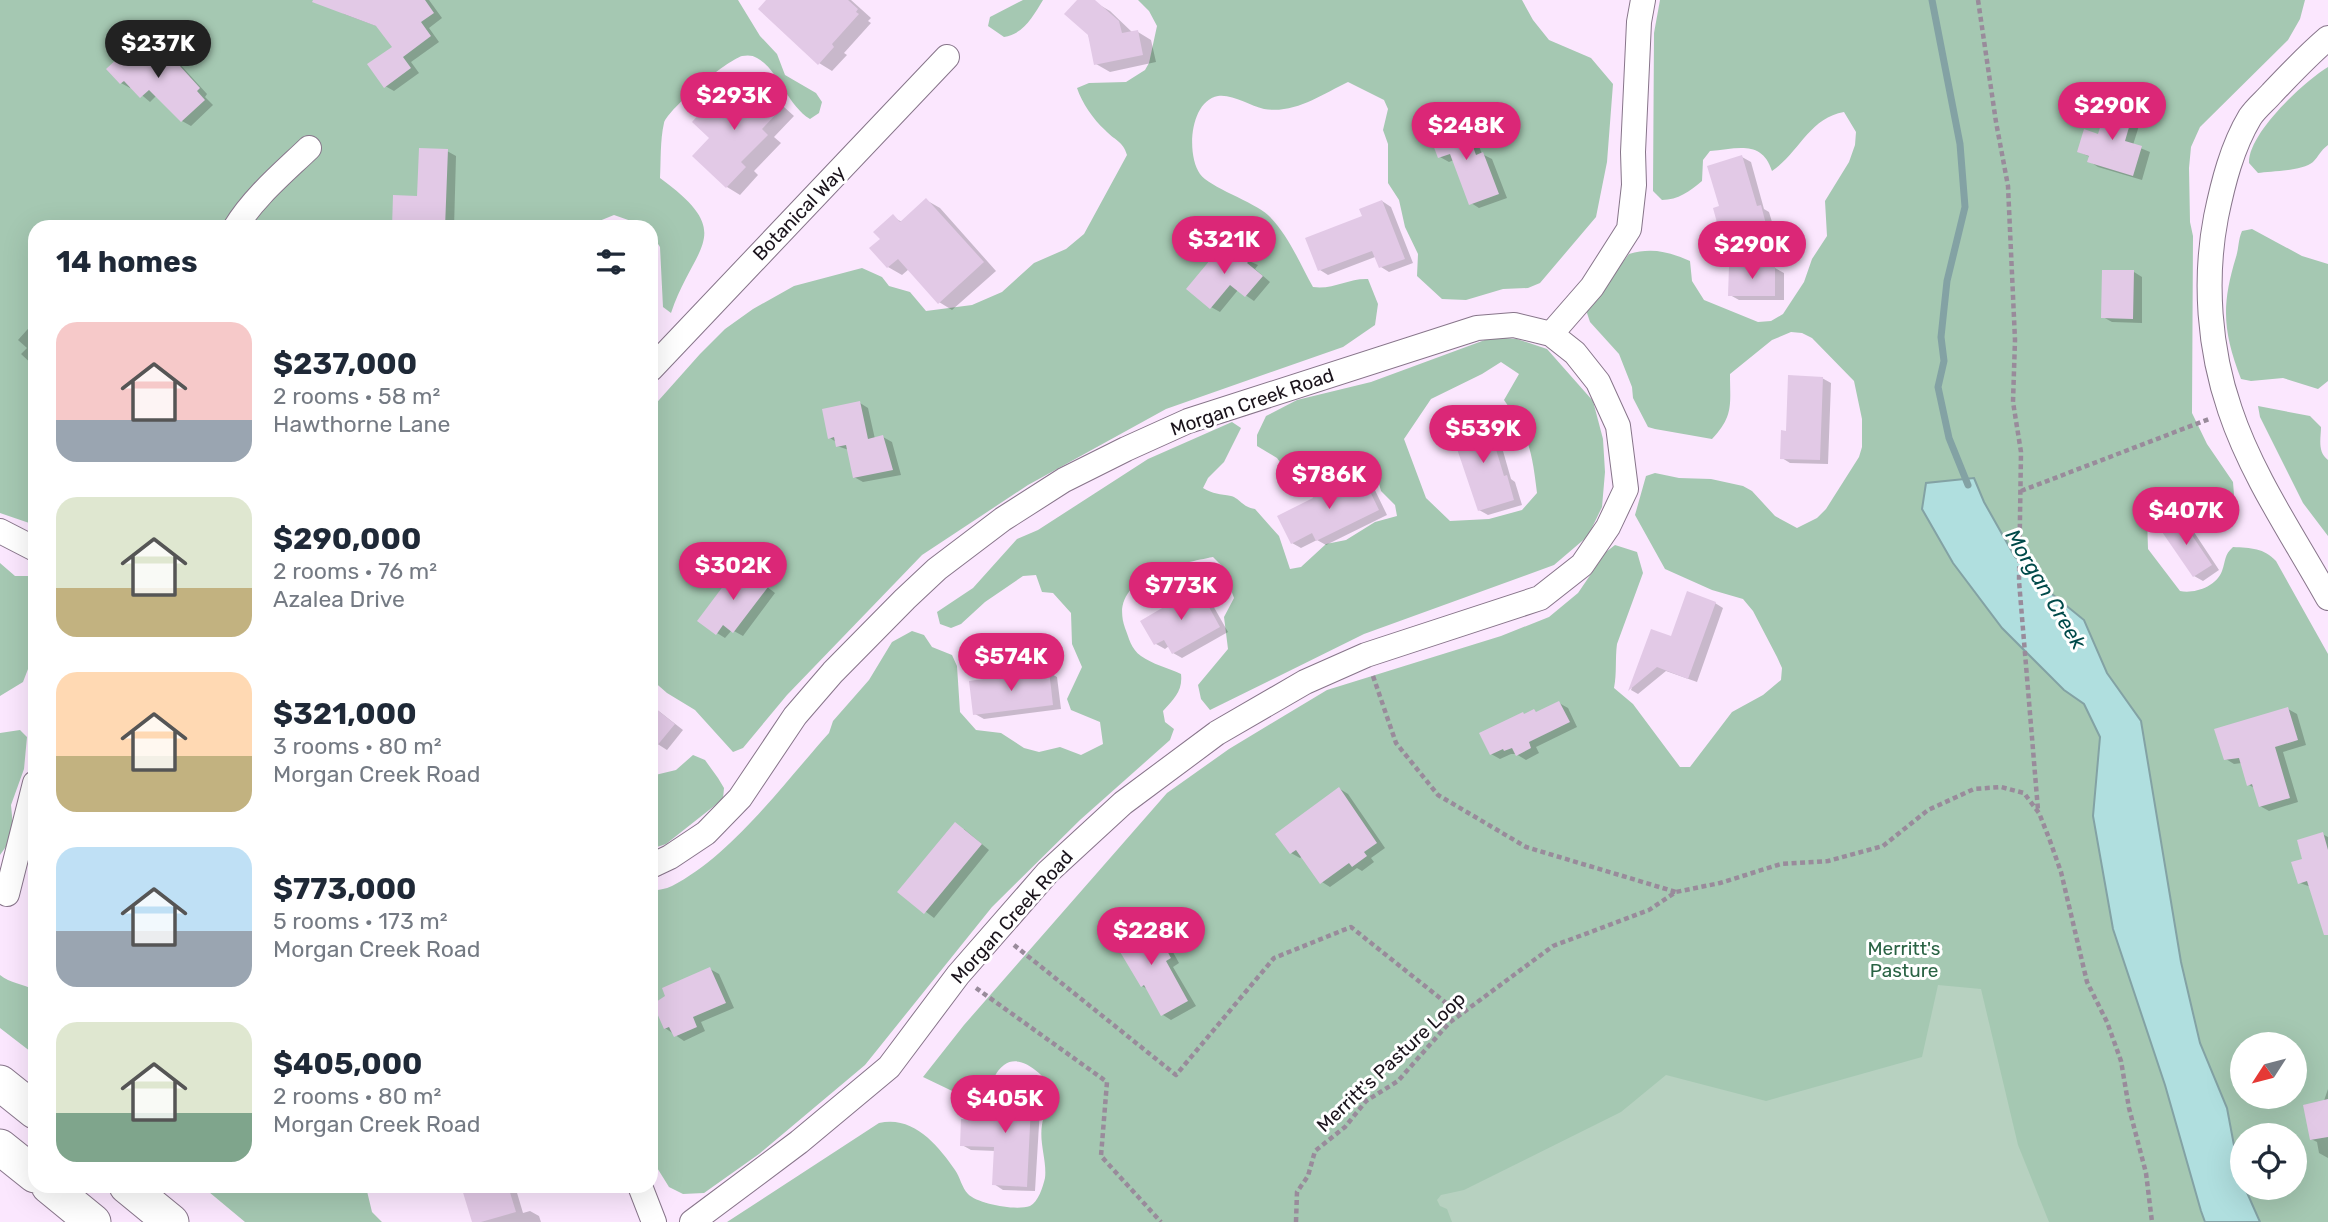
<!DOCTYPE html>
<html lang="en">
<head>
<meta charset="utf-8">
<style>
  :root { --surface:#fff; --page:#f6f6f7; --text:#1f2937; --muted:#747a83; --accent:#db2777 }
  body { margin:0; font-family:Rubik,sans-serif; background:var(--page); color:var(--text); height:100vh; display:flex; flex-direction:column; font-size:26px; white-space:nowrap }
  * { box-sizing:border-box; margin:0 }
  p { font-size:23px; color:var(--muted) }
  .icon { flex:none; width:38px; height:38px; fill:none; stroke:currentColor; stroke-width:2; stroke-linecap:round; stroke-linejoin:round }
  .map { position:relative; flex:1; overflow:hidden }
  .sheet { position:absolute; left:28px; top:220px; width:630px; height:973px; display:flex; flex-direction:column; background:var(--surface); border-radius:21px; box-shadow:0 7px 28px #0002 }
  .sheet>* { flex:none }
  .needle { width:46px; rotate:234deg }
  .fabs { position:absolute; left:2230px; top:1032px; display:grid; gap:14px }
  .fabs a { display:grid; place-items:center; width:77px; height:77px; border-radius:50%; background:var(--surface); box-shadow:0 7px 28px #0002; font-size:35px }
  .price { position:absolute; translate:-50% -60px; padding:0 16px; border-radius:24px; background:var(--accent); color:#fff; font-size:23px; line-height:46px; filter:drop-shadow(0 2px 4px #0008) }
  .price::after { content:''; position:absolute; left:50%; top:42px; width:21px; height:16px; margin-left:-10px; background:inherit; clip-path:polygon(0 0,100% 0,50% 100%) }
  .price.selected { background:#222; color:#fff }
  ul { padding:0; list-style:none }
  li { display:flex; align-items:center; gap:21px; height:175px; padding:0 28px }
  li span { display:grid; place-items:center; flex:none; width:196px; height:140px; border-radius:21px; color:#555 }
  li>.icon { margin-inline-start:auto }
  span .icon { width:84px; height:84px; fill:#fffc; stroke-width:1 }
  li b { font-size:30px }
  h2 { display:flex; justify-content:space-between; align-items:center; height:84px; padding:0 28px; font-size:30px }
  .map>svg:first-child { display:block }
</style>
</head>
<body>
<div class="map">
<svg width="2328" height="1222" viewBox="0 0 2328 1222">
  <rect width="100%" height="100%" fill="#fbe7fe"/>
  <!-- green -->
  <path fill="#b7d1c0" d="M2006,558l230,664h-1077z"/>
  <!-- forest -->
  <path fill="#a5c8b2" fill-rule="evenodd" d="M0,0h738l22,36 17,18 8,21 31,18 6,9 -3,11 -9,6c-23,-14 -32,-50 -53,-61 -4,-3 -10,-3 -15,-2 -16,5 -73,52 -78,67 -4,17 -3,38 -4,55 78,57 34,66 11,135l-8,-6 -3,-60 -9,-14v-5l-37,-13 -32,13h-547v297l-35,-12z
    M1023,0h20c-10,16 -19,34 -39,37l-16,-11 2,-9z
    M1138,0h384l11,20 16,20 42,18 22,26 -6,78 -11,55 -56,66 -12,5 -25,1 -37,11 -24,-1 -25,-23 1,-22 -13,-27 -6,-27 -11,-17v-39l-5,-14 5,-21 -4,-9 -36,-18c-27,13 -53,32 -84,27 -14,-3 -31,-15 -46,-13 -28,5 -32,58 -18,78 9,13 54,28 68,41 20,19 32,49 45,72 20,3 36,-9 55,-8l10,25 -3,21 -32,22 -177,62 -138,76 -106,70 -135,140 -44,53 -10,4 -38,-42 -28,-17 -16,-14v-270l49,-55 25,-25 28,-20 41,-23 68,-18 20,9 7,9 21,6 16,19 46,-6 30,-13 32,-29 32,-14 18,-15 43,-79c-4,-14 -13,-15 -22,-25 -12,-11 -23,-27 -28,-42l12,-5 37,-1 19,-12 4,-7 8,-37 -8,-15z
    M1660,0h645l-5,19 -12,21 -88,87 -9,20 -2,21 1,54 3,14 -1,177 15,31 26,38 1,13 -4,9h-10l-13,-10 -19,11 -33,5 -8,7 1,32 32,42c14,3 36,-4 42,-20 4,-11 2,-16 11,-24 18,1 31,1 43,14l52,93v568h-279l-31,-77 -37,-156 -43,-4 -16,72 -156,44 -100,-26 -45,37 -157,78 -23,5 -4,5 3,6 7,3 5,13h-725l152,-99c34,-8 59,22 76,47 5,7 7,18 13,24 10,10 48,17 62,12 8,-4 13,-19 15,-28 2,-17 -6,-35 -3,-53 1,-12 11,-20 12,-35 -9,-13 -32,-38 -50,-25 -17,13 -6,28 -33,35l-48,-23 41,-52 203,-232 62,-44 98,-59 174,-54 48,-19 29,-24 28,-41 9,-7 22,7 6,21 -26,71c-2,15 0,29 -3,44l19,16 47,63h10l42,-55 31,-17 18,-15 1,-12 -5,-11 -24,-46 -10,-12 -31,-9 -47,-21 -30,-54 11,-39 9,-3 24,5 32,1 32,7 9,5 23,25 22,12 20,-10 9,-9 33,-52 3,-10v-28l-8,-38 -42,-43 -10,-5 -11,-1 -19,8 -42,34c0,30 4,42 -18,65l-57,-10 -7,-2 -15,-29 -1,-11 -13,-33 -29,-32 -4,-12 43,-56c23,-7 40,-2 61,7l2,20 12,19 54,22 13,-1 12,-7 21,-32 8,-23 15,-23 -2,-35 24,-39 6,-17 1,-13 -12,-20c-35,6 -45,41 -72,59 -10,-32 -36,-22 -62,-20l-7,9 -1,21c-12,10 -24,19 -40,19l-9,-9 1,-158zM2242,1045h52v52h-52zM2242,1136h52v52h-52z
    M2328,67v78c-8,6 -9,11 -15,17 -10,9 -42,9 -55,11l-9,-10c-1,-29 54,-81 79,-96z
    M2252,229l50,27 26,8v117l-10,8 -35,-11 -32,3 -10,-2c-18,-47 -20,-73 -5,-122 3,-9 2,-17 6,-26z
    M1493,337l24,2 30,10 46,52 10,38 2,33 -3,35 -14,29 -34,29 -190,69 -154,76 -9,-11 -3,-14 30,-36 -4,-32 10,-19 -12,-32 -9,-9c-35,7 -106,20 -88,71 4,10 6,21 16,28 11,8 27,12 40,18 2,17 -7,25 -18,37l2,11 9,7 -4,11 -90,80 -88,87 -127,158 -106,89 -55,39 -21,1 -14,-7 -18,-29v-267c7,-1 15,-2 21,-5 59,-30 113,-104 157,-153l4,-12 36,-41 23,-38 20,-11 12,4 8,12 20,8 5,11 3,46 16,18 25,3 23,15 15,4 21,-5 21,8 22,-11 -3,-22 -29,-12 -4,-11 15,-32 -10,-23 -1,-31 -18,-20 -11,-1 -6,-17 -13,1 -38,26 -24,22 -10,4 -11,-4 -3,-12 36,-24 44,-49 21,-9 110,-71 84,-37 9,6 -17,34 -16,16 -5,10c10,6 17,6 28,8 10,3 11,11 24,13l24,27 11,33 11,-2 25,-23 20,-4 29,-18 22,-6 -2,-11 -14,-14 -3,-11 -16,-22 -43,19 -22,1 -11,-8 -9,-12 -20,-12v-11l9,-19 31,-16 74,-18zM1501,362l18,12 -15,26c25,35 28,51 33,93l-15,17 -33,9 -39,2 -24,-23 -22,-59 27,-40 51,-25z
    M2258,406l52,10 11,11c0,11 -4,25 7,33v76l-25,-33 -43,-86z
    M0,563l15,13h20v75l-12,31 -23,14z
    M20,730l7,7 -3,32 -13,36 2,22 -3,14 -10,14v-122z
    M693,755l12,5 13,18 6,10 -1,11 -57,45 -15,5v-73l25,-6z
    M0,975c10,8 23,9 35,15v65l-35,-27z
    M203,1187h163l6,25 10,10h-137z"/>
  <!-- water -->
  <path fill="#b0dfdf" stroke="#83a2a4" stroke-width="2" d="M1974,478l10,24 31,55 23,14 14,23 32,26 23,53 34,48 40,241 19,81 27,65 15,80h3l15,34h-55l-4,-11 -36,-126 -52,-156 -20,-113 7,-79 -16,-33 -20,-14 -62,-62 -49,-65 -31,-54 4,-26z"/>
  <!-- shadow -->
  <path fill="#0003" d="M324,0h105l13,18 -13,10 10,14 -28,20 8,11 -25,18 -9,-5 9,-39 -15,-20 -35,-13z
    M769,0h82l20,18 -3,3 3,2 -27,30 3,2 -15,16 -13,-8z
    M1079,0h12l19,11 23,22 5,-1 13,8 5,22 -46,10 -14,-8z
    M158,45l9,5 40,44 -2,3 8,8 -22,21 -9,-5 -25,-26 -7,7 -19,-16 -1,2 -9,-5 10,-35 14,10z
    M751,81l13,8 30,27 -20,21 7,6 -27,28 4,4 -18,20 -13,-8 -16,-49 -2,-32 11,7z
    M2134,111l8,5 -9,29 17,7 -8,28 -44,-13 -9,-6 1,-4 -11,-5z
    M1464,123l8,5 10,26 10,5 15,39 -28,10 -8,-5 -17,-43 -5,2 -9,-5z
    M447,151l9,5 -2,72h-60l25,-30z
    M1742,157l9,5 13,47 5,3 6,20 -42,13 -9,-5 -3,-32z
    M926,200l14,8 56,63 -44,39 -13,-8 -30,-33 -7,6 -14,-8 -6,-28 11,-22 9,5z
    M1382,201l9,6 22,56 -24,9 -8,-5 -6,-10 -47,18 -8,-5 44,-53z
    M1225,244l24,17 9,4 -3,4 15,13 -16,19 -16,-11 -18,22 -9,-5z
    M1775,268l9,5v27h-45l-9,-5z
    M2134,272l8,5v46l-30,-1 -9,-5z
    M35,321v46l-14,-13 6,-6 -9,-8z
    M1822,378l9,5 -3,81 -38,-1 -8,-5 6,-26z
    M860,403l8,5 7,31 8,-2 9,5 9,33 -38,7 -9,-5 -5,-27 -12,-4 -1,-4 -6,-4z
    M1486,418l9,5 16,56 4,3 7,23 -34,10 -9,-5z
    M1363,479l9,5 15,31 -61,30 -9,-5 -16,8 -9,-5 24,-44 15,-15 9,6z
    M2179,518l9,5 31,47 -16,11 -9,-5z
    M748,572l27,21 -32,43 -11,-6 -7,8 -8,-5z
    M1198,589l9,6 21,37 -46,26 -9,-5 -4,-7 -4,3 -9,-5 -13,-23z
    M1715,603l8,5 -26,74 -31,-11 -28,23 -7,-4 21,-58 20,6z
    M1048,672l9,5 4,32 -77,10 -9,-5z
    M1559,703l9,5 9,19 -41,20 3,6 -13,7 -10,-6h-5l-11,5 -9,-5 34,-39 9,-4 4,2z
    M651,705l32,25 -16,20 -11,-7 -5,6z
    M2288,709l9,5 9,31 -23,7 15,50 -29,9 -9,-5 -4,-17 -7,-4 -7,-22 -8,1 -8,-5z
    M1340,789l8,5 37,54 -14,10 3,4 -12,9 -5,-3 -27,19 -8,-5 -19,-26 -3,2 -9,-5z
    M964,829l25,21 -55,68 -34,-26z
    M2322,834l6,3v86l-17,-36 -11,-4 4,-23z
    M1143,925l21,11 15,27 -6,4 23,39 -25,14 -8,-5 -14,-25 -7,-4z
    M710,969l9,5 15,34 -33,14 4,9 -21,10 -19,-13z
    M999,1085l33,2 9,5 -6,99 -32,-1 -9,-6 2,-33 -25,-1 -9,-5 35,-23z
    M2328,1089v69l-9,-5 -2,-11 -6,-3z
    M463,1186h52l8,27 7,-2 9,5 2,6h-67z"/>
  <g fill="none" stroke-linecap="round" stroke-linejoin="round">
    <!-- stream -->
    <path stroke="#83a2a4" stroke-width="7" d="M1932,0l28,144 5,63 -18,74 -6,56 3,24 -6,26 11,51 19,47"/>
  </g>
  <!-- building -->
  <path fill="#e2c9e6" d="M313,0h112l9,13 -13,9 10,14 -28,21 8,11 -27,20 -17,-24 25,-17 -16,-21 -64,-24z
    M766,0h82l10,9 -2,3 3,2 -27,30 2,3 -16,18 -60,-56z
    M1077,0h18l24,21 3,12 16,-3 5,25 -49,10 -6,-30 -24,-21z
    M158,42l42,46 -3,3 8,9 -24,22 -32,-32 -9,8 -16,-17 -4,3 -14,-15 25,-23 11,12z
    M751,79l31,29 -20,21 6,6 -27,27 5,5 -20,21 -34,-32 17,-18 -17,-16 16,-18 10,9z
    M2108,102l26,8 -9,31 17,5 -9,30 -46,-14 2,-6 -12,-4 7,-23 14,5z
    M1464,121l12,34 7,-3 16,42 -30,11 -19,-51 -12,4 -9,-24z
    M419,148l29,1 -3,79h-53l1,-33 24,1z
    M1742,155l15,51 4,-1 6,23 -45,13 -9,-33 6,-2 -12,-40z
    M926,198l58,64 -46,42 -40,-45 -11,9 -18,-20 11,-9 -7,-7 20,-18 7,8z
    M1382,200l23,59 -26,9 -7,-17 -54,20 -13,-33 57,-22 -3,-7z
    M1225,242l23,18 3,-1 -4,4 16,13 -18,21 -15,-12 -20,24 -24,-20z
    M1729,266h46v30h-47z
    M2102,270h32l-1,49 -32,-1z
    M1788,375l35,2 -3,83 -40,-1 1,-29 5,1z
    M860,401l8,38 15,-4 10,35 -40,8 -7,-33 -10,2 -2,-10 -6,2 -6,-30z
    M1486,416l18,60 3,-1 7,25 -36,11 -25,-74 12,-4 -3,-10z
    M1363,477l16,33 -63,31 -4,-8 -21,11 -14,-28 36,-18 -3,-6 21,-10 4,9z
    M2179,516l33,49 -19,12 -33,-48z
    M739,565l29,22 -35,46 -10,-8 -7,10 -19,-14z
    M1198,587l22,40 -48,27 -8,-14 -10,5 -14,-24z
    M1687,591l29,11 -28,77 -31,-12 -29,24 23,-62 20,7z
    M1049,670l4,35 -80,10 -4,-34z
    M1559,701l11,21 -41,20 2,6 -15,8 -4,-8 -8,3 -1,-2 -13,6 -11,-22 44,-21 1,2 10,-5 2,3z
    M651,705l24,19 -24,29z
    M2288,707l10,33 -23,7 15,51 -31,9 -7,-23 -5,2 -8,-28 -15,2 -10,-31z
    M1339,787l38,56 -13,9 3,4 -15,11 -3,-4 -29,21 -24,-34 -6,4 -15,-20z
    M955,822l27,22 -58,70 -27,-22z
    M2323,832l5,18v85h-4l-17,-54 -9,3 -7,-22 11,-3 -5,-19z
    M1143,923l6,10 6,-4 16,29 -5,3 22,40 -27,15 -17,-31 -3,2 -28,-47z
    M710,967l16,36 -33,14 4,10 -23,10 -5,-10 -5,2 -11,-25 12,-8 -3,-8z
    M998,1083l34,2 -5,102 -35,-2 2,-38 -34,-1 1,-27 35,1z
    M2328,1099v38l-18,3 -7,-35z
    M461,1186h47l8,26 -35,10h-9z"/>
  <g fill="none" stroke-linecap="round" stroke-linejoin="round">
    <defs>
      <path id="minor" d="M2328,38c-20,17 -38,36 -56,55 -7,8 -16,15 -22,24 -18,30 -27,66 -34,100 -12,63 -7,132 14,193 22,66 64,127 98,188
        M235,228c19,-31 48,-55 74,-80
        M1551,334l41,-47 37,-58 5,-44 -1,-33 6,-130 4,-22
        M651,369l296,-312
        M0,531l35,18
        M651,866l19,-9 36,-24 34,-35 55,-82 38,-44 72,-73 32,-30 66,-50 61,-39 62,-31 62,-28 289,-93 37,-3 37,9 24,19 23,29 20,44 8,63 -18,38 -26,38 -42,33 -174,57 -61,27 -88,51 -94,70 -75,69 -90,103 -69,92 -90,75 -107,80
        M7,894l28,-111
        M640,1186l14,36"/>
      <path id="highway" d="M0,1083l35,28
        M0,1147l35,28
        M49,1186l44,36
        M127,1186l44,36"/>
    </defs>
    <!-- minor casing -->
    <use href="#minor" stroke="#87758a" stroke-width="26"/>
    <!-- highway casing -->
    <use href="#highway" stroke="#87758a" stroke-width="37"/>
    <!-- path -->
    <path stroke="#998b9b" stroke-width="4.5" stroke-dasharray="5 3.5" stroke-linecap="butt" d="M1978,0l18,122 12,64 7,154 -2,62 8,50 -2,129 19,229
      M2021,491l188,-72
      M1373,676l23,67 42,52 88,52 150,45
      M1014,945l162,130 98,-117 77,-31 109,87
      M976,988l131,94 -6,74 60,66
      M1296,1222l1,-30 11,-16 7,-25 30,-24 21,-26 32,-20 51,-58 104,-77 96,-36 27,-18 44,-9 61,-19 47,-3 55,-15 45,-36 46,-21 27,-2 23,6 15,20 10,25 12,34 26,110 20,40 14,39 8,47 17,65 6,49"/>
    <!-- minor -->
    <use href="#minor" stroke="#fff" stroke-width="24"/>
    <!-- highway -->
    <use href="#highway" stroke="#fff" stroke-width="35"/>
  </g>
  <g text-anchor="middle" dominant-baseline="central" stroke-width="6" stroke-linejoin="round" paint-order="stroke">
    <!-- street labels -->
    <g font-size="19" fill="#1a131b" stroke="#fff">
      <text transform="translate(799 213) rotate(-46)">Botanical Way</text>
      <text transform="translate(1252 402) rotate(-19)">Morgan Creek Road</text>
      <text transform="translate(1012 917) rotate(-48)">Morgan Creek Road</text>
      <text transform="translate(1391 1062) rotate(-43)">Merritt's Pasture Loop</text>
    </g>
    <!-- park labels -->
    <g font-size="19" fill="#2a6344" stroke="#fff">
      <text x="1904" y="948">Merritt's<tspan x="1904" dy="22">Pasture</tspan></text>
    </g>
    <!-- water labels -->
    <g font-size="21" font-style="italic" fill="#004a4a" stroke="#fff">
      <text transform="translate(2046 589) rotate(59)">Morgan Creek</text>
    </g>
  </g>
</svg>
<div class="fabs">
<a><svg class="needle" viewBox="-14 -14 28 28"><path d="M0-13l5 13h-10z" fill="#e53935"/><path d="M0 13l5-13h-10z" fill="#747a83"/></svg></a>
<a><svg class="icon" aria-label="locate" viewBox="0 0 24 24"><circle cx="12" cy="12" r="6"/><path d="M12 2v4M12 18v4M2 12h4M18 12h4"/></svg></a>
</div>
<b class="price selected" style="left:158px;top:80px">$237K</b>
<b class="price" style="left:734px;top:132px">$293K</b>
<b class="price" style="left:2112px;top:142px">$290K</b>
<b class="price" style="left:1466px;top:162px">$248K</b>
<b class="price" style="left:1224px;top:276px">$321K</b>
<b class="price" style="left:1752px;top:281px">$290K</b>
<b class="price" style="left:1483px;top:465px">$539K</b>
<b class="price" style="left:1329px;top:511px">$786K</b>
<b class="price" style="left:2186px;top:547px">$407K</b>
<b class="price" style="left:733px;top:602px">$302K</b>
<b class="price" style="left:1181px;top:622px">$773K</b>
<b class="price" style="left:1011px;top:693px">$574K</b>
<b class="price" style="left:1151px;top:967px">$228K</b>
<b class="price" style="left:1005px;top:1135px">$405K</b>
<section class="sheet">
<h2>14 homes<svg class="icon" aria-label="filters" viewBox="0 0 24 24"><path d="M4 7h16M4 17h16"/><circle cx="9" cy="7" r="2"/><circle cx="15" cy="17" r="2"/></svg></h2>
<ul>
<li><span style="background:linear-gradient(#f6c9c9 70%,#9aa5b1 0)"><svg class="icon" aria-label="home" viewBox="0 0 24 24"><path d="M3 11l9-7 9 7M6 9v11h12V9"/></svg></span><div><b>$237,000</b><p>2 rooms · 58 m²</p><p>Hawthorne Lane</p></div></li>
<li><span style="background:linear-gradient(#dfe7d0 65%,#c2b280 0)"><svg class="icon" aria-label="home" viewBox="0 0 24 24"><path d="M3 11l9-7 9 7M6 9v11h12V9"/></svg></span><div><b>$290,000</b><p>2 rooms · 76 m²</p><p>Azalea Drive</p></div></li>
<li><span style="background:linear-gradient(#ffd9b3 60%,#c2b280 0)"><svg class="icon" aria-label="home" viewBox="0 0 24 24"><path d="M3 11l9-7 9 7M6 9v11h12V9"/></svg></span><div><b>$321,000</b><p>3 rooms · 80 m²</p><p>Morgan Creek Road</p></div></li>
<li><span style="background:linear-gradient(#bfe0f5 60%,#9aa5b1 0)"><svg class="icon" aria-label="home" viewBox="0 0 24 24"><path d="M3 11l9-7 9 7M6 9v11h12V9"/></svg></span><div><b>$773,000</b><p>5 rooms · 173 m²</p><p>Morgan Creek Road</p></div></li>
<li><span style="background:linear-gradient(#dfe7d0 65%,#7fa58c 0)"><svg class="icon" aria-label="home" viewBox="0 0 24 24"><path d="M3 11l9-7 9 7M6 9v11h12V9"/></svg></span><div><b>$405,000</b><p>2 rooms · 80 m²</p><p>Morgan Creek Road</p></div></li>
</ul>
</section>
</div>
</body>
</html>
